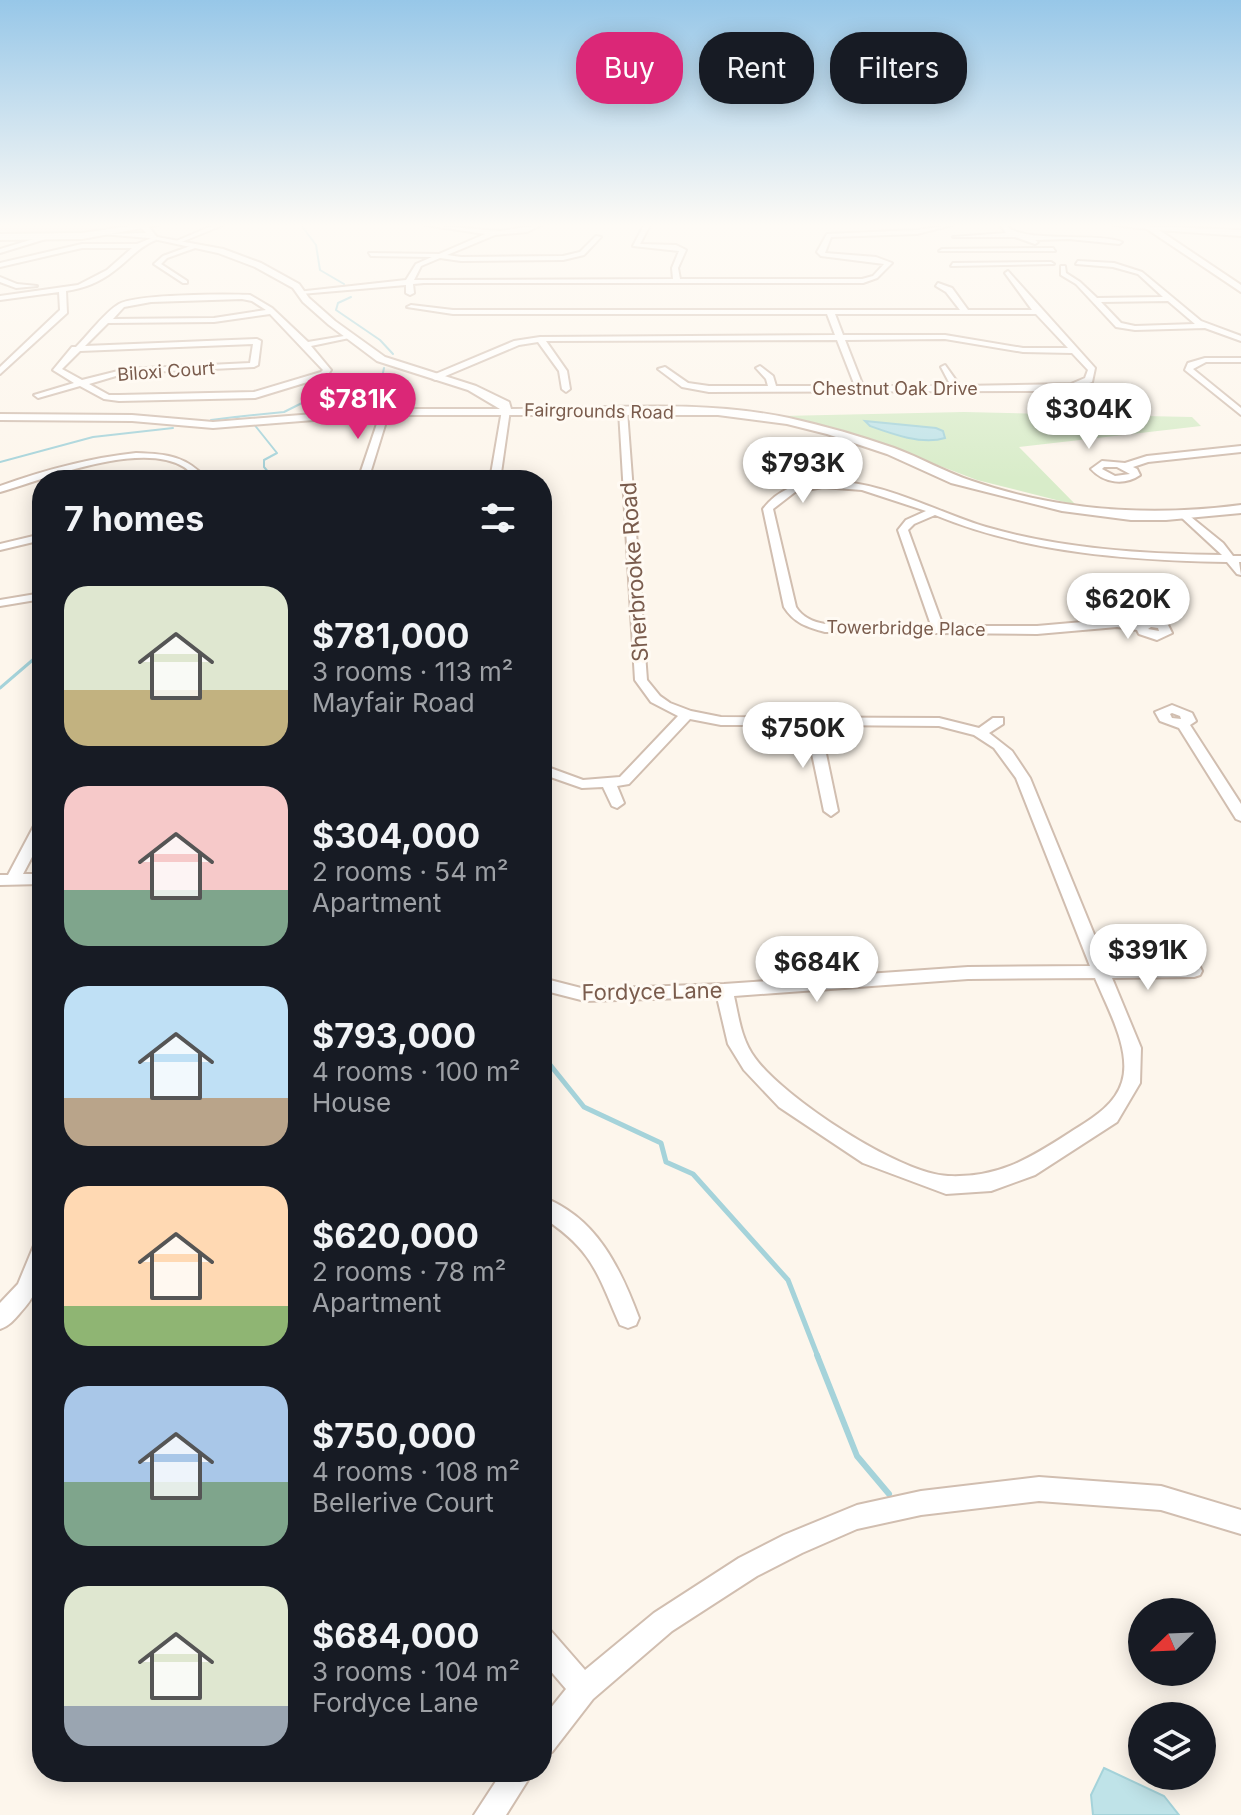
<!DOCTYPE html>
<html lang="en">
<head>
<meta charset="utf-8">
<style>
  :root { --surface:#171b24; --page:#242831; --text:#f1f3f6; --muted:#9ea1a6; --accent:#db2777 }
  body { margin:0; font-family:Inter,sans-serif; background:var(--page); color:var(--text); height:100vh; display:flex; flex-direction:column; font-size:30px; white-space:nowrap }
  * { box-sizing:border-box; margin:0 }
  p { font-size:26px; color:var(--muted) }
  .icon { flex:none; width:44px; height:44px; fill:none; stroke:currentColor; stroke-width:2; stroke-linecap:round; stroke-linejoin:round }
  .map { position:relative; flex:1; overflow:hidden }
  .drawer { position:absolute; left:32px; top:470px; width:520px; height:1312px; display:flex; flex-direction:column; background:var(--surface); border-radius:32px; box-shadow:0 4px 20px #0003 }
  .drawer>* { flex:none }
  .hud { position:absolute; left:576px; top:32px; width:544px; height:72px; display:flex; gap:16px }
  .needle { width:52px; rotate:247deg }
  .controls { position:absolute; left:1128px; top:1598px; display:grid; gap:16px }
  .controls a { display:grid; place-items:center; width:88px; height:88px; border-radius:50%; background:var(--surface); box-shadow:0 4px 20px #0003; font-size:40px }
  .price { position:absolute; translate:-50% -68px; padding:0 18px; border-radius:28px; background:#fff; color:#222; font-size:26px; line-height:52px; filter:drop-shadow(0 2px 4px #0008) }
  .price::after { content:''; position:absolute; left:50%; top:48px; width:24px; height:18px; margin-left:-12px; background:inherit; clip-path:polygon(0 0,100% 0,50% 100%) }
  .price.selected { background:var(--accent); color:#fff }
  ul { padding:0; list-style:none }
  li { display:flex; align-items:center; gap:24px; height:200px; padding:0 32px }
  li span { display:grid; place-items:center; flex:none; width:224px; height:160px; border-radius:24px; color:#555 }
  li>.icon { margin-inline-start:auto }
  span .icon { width:96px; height:96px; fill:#fffc; stroke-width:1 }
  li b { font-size:34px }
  h2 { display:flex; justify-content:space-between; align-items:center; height:96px; padding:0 32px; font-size:34px }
  .chip { padding:0 28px; border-radius:32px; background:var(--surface); box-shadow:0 4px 20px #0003; font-size:28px; line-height:72px }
  .chip.selected { background:var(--accent); color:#fff }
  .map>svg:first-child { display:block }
</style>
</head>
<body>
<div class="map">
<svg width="1241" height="1815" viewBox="0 0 1241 1815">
  <rect width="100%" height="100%" fill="#fdf6ec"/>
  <!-- commercial -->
  <path fill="#fde8e0" d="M0,225h129l-40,6 -68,1 -21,-1z"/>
  <!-- green -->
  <path fill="#d8ecc9" d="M964,412l228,5 9,9 -182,21 57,58 -99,-25 -111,-42 -85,-22z"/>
  <!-- water -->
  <path fill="#bfe3e8" stroke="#a5d3da" stroke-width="2" d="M865,421l71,7 7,3 2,7c-23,7 -53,-4 -75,-12z
    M1104,1768l60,28 15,19h-86l-2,-20z"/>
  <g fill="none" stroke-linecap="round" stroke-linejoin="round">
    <!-- stream-far4 -->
    <path stroke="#a5d3da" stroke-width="2" d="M301,225l15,20 4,25 24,14
      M351,297l-13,6 -2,7 44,30 13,14
      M211,420l24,-3
      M245,421l-10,-4 49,-5 34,-17 31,-3 33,-15 2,-9
      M253,423l24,30 -13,7v7l11,13
      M0,462l93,-25 80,-9"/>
    <!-- stream-far3 -->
    <path stroke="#a5d3da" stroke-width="3" d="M0,688l42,-36"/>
    <!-- stream-far2 -->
    <path stroke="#a5d3da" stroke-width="4" d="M542,994l1,8"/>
    <!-- stream-far1 -->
    <path stroke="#a5d3da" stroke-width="5" d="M542,1000l5,61 37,46 77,36 5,19 27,12 95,106 30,77"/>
    <!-- stream -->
    <path stroke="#a5d3da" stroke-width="6" d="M817,1355l40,101 32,38"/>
    <defs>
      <path id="minor" d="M214,225h9l-44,18 -5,-1z
        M425,225l75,6 41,-6 -14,7 -32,3 -48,20 14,2 102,-1 17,-4 16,-16 5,1 -17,18 -21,5 -102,1 -21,-3 -19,8 -7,14 259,-1 -1,-11 7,-17 -46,-5 11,-21h6l-10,19 36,1 10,5 -8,18 2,11h182l11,-3 11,-12 -63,-8 -4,-4 10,-18 90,-4 35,-5 -35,9 -86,3 -6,16 51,4 16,6 -15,15 -14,5h-439l-11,1 1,9 -4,2 -4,-2v-8l-105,9 -4,-2 109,-12 10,-16 16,-7 -61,-1 -2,-3 70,1 46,-20z
        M1000,225h6c14,19 90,7 116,17l-3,2 -50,-5 -34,1 3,2 -3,2 -20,-7h-62l53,-4z
        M47,235l2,3 -49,15v-4z
        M154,237l2,3c-18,7 -27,20 -42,31 -14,11 -32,18 -48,20l1,22 -67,61v-7l60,-57 -1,-18 -59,8v-4l78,-11 29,-15 25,-22h-50l-82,19v-4l82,-19h55z
        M196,244l2,3 -31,11 -6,6 26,17v2h-4l-29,-19 9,-8z
        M1053,248l2,3h-116l3,-2z
        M1078,261l36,2 28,9 59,49 40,15v5l-36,-13 -70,2 -19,-3 -40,-43 -15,-9v-9h4l1,7 14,9 17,16 66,-1 -25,-23 -25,-7 -37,-3zM1168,301l27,23 -60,2 -14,-3 -20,-21z
        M953,263l98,-1 3,2 -103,2z
        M1008,271l87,97 -3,14 -20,7 -22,2 -341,1 -27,-5 -24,-18 7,-2 23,16 21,3h59l-2,-7 -10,-11 4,-2 13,10 3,10h79l-18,-46 -291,1 21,30 3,18 -4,3 -4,-3 -3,-18 -21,-29 -19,3 -83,35 -3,-1v-4l81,-34 26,-4 295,-2 -8,-21h-374l-46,-7 4,-2 42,5h507l-14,-18 -10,-6 2,-3 14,5 16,22h64l-27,-37zM835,314h201l32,34h-45l-78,-13h-102zM945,339l78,13 49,1 16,17 -3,8 -14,6 -111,2 -15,-21 -4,2 10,19h-88l-18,-46z
        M0,277l17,7 20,2 -21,2 -16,-6z
        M250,295l22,13 36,34 42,-7 4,2 -43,9 20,24 -4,6 -72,22 -136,3 -15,-2 -24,-13 -42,12 -4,-3 40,-12 -21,-13 19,-23h4c13,-13 29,-35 43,-43 18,-10 108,-10 131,-9zM242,299l10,2 14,9 -52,8 -101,1 11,-12 27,-5zM270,314l53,56 -2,2 -67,20 -135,3h-10l-20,-11 37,-11 128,-6 4,-2 3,-24 -4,-2 -172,7 23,-23 106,-1zM253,344l-3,19 -124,6 -44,11 -20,-11 18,-18z
        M1205,358h36v4h-35l-13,7 48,39v7l-56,-45 3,-7z
        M506,407l4,3 -10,70h-10l12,-70z
        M623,408l4,3 20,269 13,16 10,7 21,8 30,6 218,1 40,10 14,-10h10v6l-14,9 23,18 18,27 77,188 87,-1 6,2 2,4 -2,4 -6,2 -82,1 29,70 -1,35 -23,39 -82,53 -44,16 -45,3 -83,-31 -84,-56 -35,-37 -16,-26 -11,-47 -132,4 -43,-11v-12l43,11 139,-5 244,-17 122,-1 -74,-188 -22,-30 -20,-13 -35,-9 -119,-1 18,86 -7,5 -7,-5 -18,-86h-85l-31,-6 -61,65 -12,2 7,17 -7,5 -5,-2 -9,-19 -21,1 -40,-14v-9l41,15 37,-3 58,-61 -27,-14 -16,-22 -16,-269zM1095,978c12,29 37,73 27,104 -8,26 -35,39 -56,53 -39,25 -69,43 -118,41 -49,-2 -164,-78 -193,-118 -14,-19 -16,-40 -21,-62l234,-17z
        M385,409l4,3 -21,68h-10l23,-68z
        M1241,446v6l-93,10 -15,5 4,2 3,6c-16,11 -36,8 -49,-6l11,-8 23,2 22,-7zM1104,467h13l13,7 -15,2 -13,-7z
        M136,453c32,1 50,3 72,27h-11c-4,-4 -8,-10 -13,-13 -43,-27 -139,12 -184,25v-6c45,-16 89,-28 136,-33z
        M823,481c59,-1 108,29 163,46 76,22 157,27 236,28l-40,-37 -1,-2 5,-3 37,30 10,13h8v6h-2l2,13 -4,-1 -10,-12c-99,-2 -200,-9 -292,-47l-21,9 -6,6 35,96h94l80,-7 21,4 12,-4 17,4 5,10 -15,7 -18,-6 -2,-4 -20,-3 -80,7 -212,-2c-18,-5 -31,-9 -41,-25l-21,-98c15,-20 35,-26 60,-28zM823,487l39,3 64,21 -20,9 -8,10 33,95 -106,-1c-12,-2 -23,-7 -29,-17l-23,-98 22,-17zM1151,627l7,1 1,3 -11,-2z
        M42,534v6l-42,10v-6z
        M42,593v6l-42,7v-6z
        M1172,705l20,8 4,8 -6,4 51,79v17l-5,-2 -57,-91 -19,-7 -5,-9zM1172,713l8,3 1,3 -9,-1 -2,-4z
        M42,819v19l-19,36h19v10l-42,1v-10h8l27,-51z
        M542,1197c54,20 78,70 97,121l-3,7 -8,3 -8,-3c-23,-52 -27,-75 -78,-108z
        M42,1240c0,33 1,48 -22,73 -6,7 -11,13 -20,16v-26l18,-19 17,-41z
        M1039,1477l122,9 80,24v24l-80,-24 -122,-9 -118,14 -64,14 -55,24 -45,23 -85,55 -79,68 -41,53 -10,4v-37l24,-30 -24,-28v-34l9,4 34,39 69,-57 85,-55 45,-23 73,-30 64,-14z
        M502,1772h31l-27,43h-32z"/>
      <path id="tertiary" d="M139,225h8l10,12 66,12 38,14 38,21 10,14 26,23 50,36 91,29 33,16 2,7c91,0 189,-10 278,9 36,8 71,18 105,30 27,10 51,24 78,33 87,30 178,36 269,24v8l-75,7h-35l-69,-9 -111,-28 -64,-29 -60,-20 -40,-10 -69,-9h-341l-164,13 -81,-7 -132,-1v-6l132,1 81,7 164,-13h123l-32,-19 -91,-29 -48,-36 -26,-23 -10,-14 -38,-21 -37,-14 -69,-15 -47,-4 44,-1z"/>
      <path id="secondary" d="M138,225h21l-77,14 -82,1v-6l82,-1z
        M1114,225l127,5v6l-82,-6 82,55v7l-94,-63z"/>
    </defs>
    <!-- minor casing -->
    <use href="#minor" stroke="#d1beb0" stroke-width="4"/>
    <!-- tertiary casing -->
    <use href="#tertiary" stroke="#d1beb0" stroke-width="4"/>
    <!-- secondary casing -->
    <use href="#secondary" stroke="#d6c0b0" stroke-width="4"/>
    <!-- minor -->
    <use href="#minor" fill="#fff" fill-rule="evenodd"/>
    <!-- tertiary -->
    <use href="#tertiary" fill="#fff" fill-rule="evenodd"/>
    <!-- secondary -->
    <use href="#secondary" fill="#fff" fill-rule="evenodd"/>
  </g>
  <!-- sky -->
  <linearGradient id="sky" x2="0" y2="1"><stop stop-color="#97c7e8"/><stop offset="0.47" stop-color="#fefbf6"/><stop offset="1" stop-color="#fefbf6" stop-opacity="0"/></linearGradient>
  <rect width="1241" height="479" fill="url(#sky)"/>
  <g text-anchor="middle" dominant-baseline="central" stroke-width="6" stroke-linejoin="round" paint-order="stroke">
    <!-- far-street labels -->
    <g font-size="18" fill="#7a5c4d" stroke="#fffaf3">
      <text transform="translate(166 371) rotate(-4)">Biloxi Court</text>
      <text x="895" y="388">Chestnut Oak Drive</text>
      <text transform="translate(599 411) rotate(1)">Fairgrounds Road</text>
      <text transform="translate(906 628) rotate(1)">Towerbridge Place</text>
    </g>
    <!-- street labels -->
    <g font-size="22" fill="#7a5c4d" stroke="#fffaf3">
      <text transform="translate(634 572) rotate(-94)">Sherbrooke Road</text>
      <text transform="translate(652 991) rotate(-1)">Fordyce Lane</text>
    </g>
  </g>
</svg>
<div class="controls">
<a><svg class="needle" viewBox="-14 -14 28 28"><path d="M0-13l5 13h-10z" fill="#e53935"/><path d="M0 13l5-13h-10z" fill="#9ea1a6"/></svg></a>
<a><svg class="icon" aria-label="layers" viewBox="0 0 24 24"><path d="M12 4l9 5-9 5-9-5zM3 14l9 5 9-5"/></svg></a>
</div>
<b class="price selected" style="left:358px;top:441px">$781K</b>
<b class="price" style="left:1089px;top:451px">$304K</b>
<b class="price" style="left:803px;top:505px">$793K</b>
<b class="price" style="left:1128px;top:641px">$620K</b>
<b class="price" style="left:803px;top:770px">$750K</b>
<b class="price" style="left:1148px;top:992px">$391K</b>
<b class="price" style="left:817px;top:1004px">$684K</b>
<div class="hud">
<a class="chip selected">Buy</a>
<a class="chip">Rent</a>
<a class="chip">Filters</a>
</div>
<section class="drawer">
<h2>7 homes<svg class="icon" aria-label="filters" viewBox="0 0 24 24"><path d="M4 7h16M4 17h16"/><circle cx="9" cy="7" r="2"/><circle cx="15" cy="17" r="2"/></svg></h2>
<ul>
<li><span style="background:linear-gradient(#dfe7d0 65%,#c2b280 0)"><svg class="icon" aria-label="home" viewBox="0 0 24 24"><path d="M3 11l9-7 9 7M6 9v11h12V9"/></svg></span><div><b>$781,000</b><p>3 rooms · 113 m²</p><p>Mayfair Road</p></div></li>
<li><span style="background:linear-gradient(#f6c9c9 65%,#7fa58c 0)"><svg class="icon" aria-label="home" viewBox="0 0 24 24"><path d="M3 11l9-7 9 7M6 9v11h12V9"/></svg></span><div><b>$304,000</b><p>2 rooms · 54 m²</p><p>Apartment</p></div></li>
<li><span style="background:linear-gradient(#bfe0f5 70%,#b9a48a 0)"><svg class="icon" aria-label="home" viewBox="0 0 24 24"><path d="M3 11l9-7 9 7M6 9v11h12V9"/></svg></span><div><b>$793,000</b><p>4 rooms · 100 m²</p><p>House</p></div></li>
<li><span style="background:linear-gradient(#ffd9b3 75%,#8fb573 0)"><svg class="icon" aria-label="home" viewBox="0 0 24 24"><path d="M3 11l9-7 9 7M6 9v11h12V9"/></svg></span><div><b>$620,000</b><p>2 rooms · 78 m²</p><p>Apartment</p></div></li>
<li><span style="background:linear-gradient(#a9c7e8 60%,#7fa58c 0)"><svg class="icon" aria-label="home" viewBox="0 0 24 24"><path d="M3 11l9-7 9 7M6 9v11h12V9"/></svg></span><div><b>$750,000</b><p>4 rooms · 108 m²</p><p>Bellerive Court</p></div></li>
<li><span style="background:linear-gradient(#dfe7d0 75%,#9aa5b1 0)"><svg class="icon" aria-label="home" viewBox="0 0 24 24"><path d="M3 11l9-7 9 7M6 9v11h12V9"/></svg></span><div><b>$684,000</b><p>3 rooms · 104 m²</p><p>Fordyce Lane</p></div></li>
</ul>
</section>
</div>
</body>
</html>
